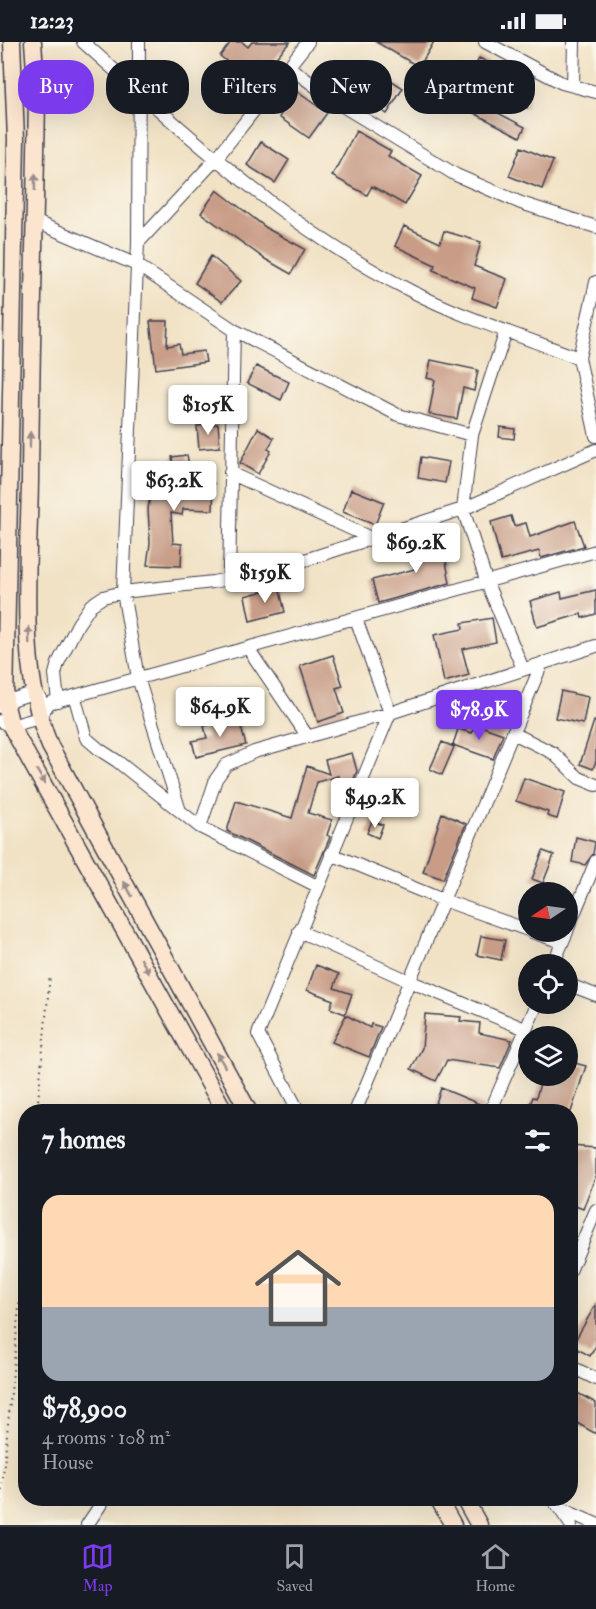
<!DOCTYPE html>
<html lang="en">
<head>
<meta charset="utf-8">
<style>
  :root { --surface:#171b24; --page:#242831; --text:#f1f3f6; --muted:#9ea1a6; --line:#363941; --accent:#7c3aed }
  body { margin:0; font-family:"IM FELL Double Pica",serif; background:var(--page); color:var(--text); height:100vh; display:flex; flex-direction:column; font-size:22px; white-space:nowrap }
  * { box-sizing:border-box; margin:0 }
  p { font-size:20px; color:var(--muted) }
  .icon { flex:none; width:33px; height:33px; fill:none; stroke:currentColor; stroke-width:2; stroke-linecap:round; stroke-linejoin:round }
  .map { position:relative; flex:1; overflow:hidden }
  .panel { position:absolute; left:18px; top:1062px; width:560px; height:402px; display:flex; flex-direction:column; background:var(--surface); border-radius:24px; box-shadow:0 6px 24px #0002 }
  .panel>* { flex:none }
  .hud { position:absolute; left:18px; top:18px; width:561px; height:54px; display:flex; gap:12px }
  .needle { width:39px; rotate:257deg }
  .buttons { position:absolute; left:518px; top:840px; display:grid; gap:12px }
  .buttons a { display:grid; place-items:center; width:60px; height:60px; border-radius:50%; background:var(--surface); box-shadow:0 6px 24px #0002; font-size:30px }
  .price { position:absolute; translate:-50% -51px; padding:0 14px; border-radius:6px; background:#fff; color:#222; font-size:20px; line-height:39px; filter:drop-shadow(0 2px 3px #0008) }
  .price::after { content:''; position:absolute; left:50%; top:36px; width:18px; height:14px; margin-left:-9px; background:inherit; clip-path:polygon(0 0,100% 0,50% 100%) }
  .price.active { background:var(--accent); color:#fff }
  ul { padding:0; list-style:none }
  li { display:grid; align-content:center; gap:12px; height:318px; padding:0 24px }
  li span { display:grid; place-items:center; height:186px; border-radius:18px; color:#555 }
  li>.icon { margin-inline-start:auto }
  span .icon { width:108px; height:108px; fill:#fffc; stroke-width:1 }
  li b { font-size:26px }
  h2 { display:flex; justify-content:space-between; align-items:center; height:72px; padding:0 24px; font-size:26px }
  .pill { padding:0 21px; border-radius:24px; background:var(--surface); box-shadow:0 6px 24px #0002; font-size:21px; line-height:54px }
  .pill.active { background:var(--accent); color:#fff }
  .status { display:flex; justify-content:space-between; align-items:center; height:42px; padding:0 30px; background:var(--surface); direction:ltr }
  .status svg { height:16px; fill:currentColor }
  .tab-bar { display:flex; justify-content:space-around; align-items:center; height:84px; border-top:2px solid var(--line); background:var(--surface); font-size:16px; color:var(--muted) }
  .tab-bar a { display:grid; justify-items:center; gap:3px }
  .tab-bar .active { color:var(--accent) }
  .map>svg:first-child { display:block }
</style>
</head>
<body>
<div class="status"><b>12:23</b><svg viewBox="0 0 49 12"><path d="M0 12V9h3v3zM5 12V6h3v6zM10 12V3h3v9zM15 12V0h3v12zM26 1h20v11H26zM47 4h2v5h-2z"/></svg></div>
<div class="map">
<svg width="596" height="1483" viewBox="0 0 596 1483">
  <rect width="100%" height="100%" fill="#fbf7ec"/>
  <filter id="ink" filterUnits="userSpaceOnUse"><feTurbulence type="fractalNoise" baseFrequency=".0167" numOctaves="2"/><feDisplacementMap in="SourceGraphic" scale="12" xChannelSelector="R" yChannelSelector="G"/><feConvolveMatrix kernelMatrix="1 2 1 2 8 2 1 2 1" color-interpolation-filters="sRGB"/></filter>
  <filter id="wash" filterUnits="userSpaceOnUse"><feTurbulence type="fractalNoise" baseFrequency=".008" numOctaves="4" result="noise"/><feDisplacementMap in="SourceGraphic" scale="24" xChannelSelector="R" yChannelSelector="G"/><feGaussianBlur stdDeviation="1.35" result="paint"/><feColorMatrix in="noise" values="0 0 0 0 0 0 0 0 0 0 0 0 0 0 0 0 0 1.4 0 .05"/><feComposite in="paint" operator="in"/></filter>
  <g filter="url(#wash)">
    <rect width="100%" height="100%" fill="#f1e2c5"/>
    <g id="blocks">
      <!-- building -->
      <path fill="#c89c86" d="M231,0h11l6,5 4,-5h38l-20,22 5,5 -15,19 -40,-32z
        M376,0h58l-15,25z
        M479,16l23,11 -6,14 34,4 -3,21 -52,-7 50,26 -5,10 -73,-38 8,-13 9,6z
        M377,29l26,17 -16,26 -27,-18z
        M296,49l31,22 -18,25 -30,-21z
        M356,89l35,20 -3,5 34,20 -17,29 -33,-19 -5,9 -35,-19z
        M261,100l28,18 -14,23 -28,-18z
        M521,105l32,14 -11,28 -33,-13z
        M217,148l51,39 37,20 -14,25 -26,-15 -64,-46z
        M404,184l36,17 4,-12 37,11 -7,24 33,13 -10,28 -25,-9 3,-10 -42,-18 2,-5 -40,-19z
        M211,214l30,25 -19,21 -27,-19z
        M150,279h18l-1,25 12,-2 2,10 23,-3 2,11 -50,7z
        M431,318l47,10 -4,21 -11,-3 -6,31 -28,-5 6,-34 -8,-2z
        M256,324l33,16 -8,18 -34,-17z
        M218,382l2,23 -21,2 -2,-23z
        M500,385l15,2 -1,10 -15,-2z
        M258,386l16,10 -6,11 3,2 -13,23 -18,-11z
        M187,413l5,27 22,1 -1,27 -30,-1 -1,6 -11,-2 2,30 9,1 -1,22 -34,-1 3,-22 -2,-34 4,-27 25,4 -5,-29z
        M421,415l28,5 -4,21 -27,-5z
        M351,447l33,13 -9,23 -32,-13z
        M511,474l3,10 12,-3 4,14 45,-16 9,25 -43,12 -2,-7 -38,10 -10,-39z
        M442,498l8,43 -72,20 -6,-23 43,-11 -4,-23z
        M279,545l6,25 -35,9 -5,-25z
        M596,548v24l-14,4 -1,-4 -44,13 -7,-26 31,-9 1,6z
        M492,576l4,24 -34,7 7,26 -25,7 -10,-47 29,-6 -1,-6z
        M333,613l10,31 -7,2 8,25 -26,9 -18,-56z
        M561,649l27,6 -5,27 -28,-6z
        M238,675l8,28 -50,12 -4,-16 15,-3 -3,-12z
        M594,679l2,1v39l-3,8 -13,-5z
        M475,682l28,10 -10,25 -40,-14 5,-16 14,4z
        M442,700l12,5 -12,28 -12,-6z
        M352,711l5,18 -7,18 -8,2 -4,-15 -21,6 -9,31 24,7 -5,15 3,2 -16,38 -87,-44 9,-30 56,17 15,-52 22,8 -4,-14z
        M524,736l41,14 -8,27 -10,-3 1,-4 -32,-11z
        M442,771l24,11 -23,55 -20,-7z
        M372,779l11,4 -5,13 -11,-5z
        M576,795l19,5 -2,12 -8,11 -13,-3z
        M543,809l11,4 -11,28 -11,-4z
        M481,894l24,4 -4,20 -24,-5z
        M316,923l23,9 -5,14 18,6 -7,20 -15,-6 3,-8 -26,-10z
        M425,972l36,3 -1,4 20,2 -1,10 33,7 -12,28 -53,-8 -11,21 -25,-12 11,-21z
        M346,973l24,13 1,-4 10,3 -12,30 -37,-15z
        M567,1019l19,5 -15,46h-44l6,-15 3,1 6,-22h25z
        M441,1046l43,18 -2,6h-49z
        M570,1104l26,2v27l-13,34 -13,-5z
        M596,1262v42l-6,10 -18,-10z
        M570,1347l26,14v31l-26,-15z"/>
    </g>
  </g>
  <g filter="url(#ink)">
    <use href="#blocks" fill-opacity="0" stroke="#413f50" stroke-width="1.5"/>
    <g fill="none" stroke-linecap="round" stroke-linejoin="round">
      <defs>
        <path id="minor" d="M83,0c102,91 204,187 328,249 53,27 112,46 168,67
          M139,0l-1,201 -15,349 15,86 42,133
          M485,0l77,41 34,9
          M289,25l52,38 115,70 65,28 75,24
          M573,44l1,-44
          M34,179l103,44 97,65 164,85 74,20
          M138,201l77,-83 93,-118
          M596,240l-17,76 17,78
          M506,289l-34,104 -9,74 24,74 36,86
          M230,431l143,66
          M229,537l5,-249
          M248,606l60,89
          M75,656l11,40 14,12 17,11 83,66 117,59
          M58,659l-3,-27 3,-11 20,-39 13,-19 12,-8 20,-5 90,-10 61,-12 189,-61 133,-59
          M0,665l5,-5 28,-9 7,5
          M0,679l11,5 28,-8 10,-15 547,-152
          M513,691l40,20 26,25 17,7
          M200,785l16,-48 10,-14 28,-13 136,-39 206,-67
          M331,812l112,46 85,30
          M299,889l110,50 116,48
          M567,889l29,-70
          M532,890l30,10
          M553,922l14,-32
          M567,942l29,11
          M299,1070l-41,-78 132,-321 -34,-94
          M355,1070l187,-449
          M490,1070l47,-108
          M570,1229l26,-61
          M570,1324l26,13
          M552,1456l19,27
          M559,1466l37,16
          M87,1483l18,-27"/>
        <path id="secondary" d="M12,0l4,97 -11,563 6,24 214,386
          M33,0l4,56c-2,127 -6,255 -7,382 -1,84 -13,189 20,266l199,366
          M438,1456l15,27
          M464,1456l15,27"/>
      </defs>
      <!-- minor casing -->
      <use href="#minor" stroke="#413f50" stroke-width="14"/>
      <!-- secondary casing -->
      <use href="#secondary" stroke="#413f50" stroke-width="19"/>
      <!-- path -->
      <path stroke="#413f50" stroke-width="2" stroke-dasharray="1.5 4.5" stroke-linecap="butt" d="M37,1070l13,-137
        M0,1466l26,-274"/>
      <!-- minor -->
      <use href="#minor" stroke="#fff" stroke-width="12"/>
      <!-- secondary -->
      <use href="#secondary" stroke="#fbe5cf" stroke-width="16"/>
    </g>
    <!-- one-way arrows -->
    <defs><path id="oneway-solid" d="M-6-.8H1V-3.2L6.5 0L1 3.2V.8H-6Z" transform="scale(1.5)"/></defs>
    <g fill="#998d8c">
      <use href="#oneway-solid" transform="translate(35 140) rotate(-89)"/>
      <use href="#oneway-solid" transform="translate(30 398) rotate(-89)"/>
      <use href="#oneway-solid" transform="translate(29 593) rotate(-92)"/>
      <use href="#oneway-solid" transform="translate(41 735) rotate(59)"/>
      <use href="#oneway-solid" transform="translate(128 847) rotate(-119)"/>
      <use href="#oneway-solid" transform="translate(145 924) rotate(61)"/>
      <use href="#oneway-solid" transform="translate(221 1018) rotate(-119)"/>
    </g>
  </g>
</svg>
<div class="buttons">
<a><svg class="needle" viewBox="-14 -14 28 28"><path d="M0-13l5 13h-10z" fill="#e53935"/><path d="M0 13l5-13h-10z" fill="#9ea1a6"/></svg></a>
<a><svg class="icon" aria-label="locate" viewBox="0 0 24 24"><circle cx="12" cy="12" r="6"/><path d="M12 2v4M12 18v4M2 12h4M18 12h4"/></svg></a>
<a><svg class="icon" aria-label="layers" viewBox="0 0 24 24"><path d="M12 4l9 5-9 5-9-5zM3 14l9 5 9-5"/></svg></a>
</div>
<b class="price" style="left:208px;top:394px">$105K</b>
<b class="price" style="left:174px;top:470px">$63.2K</b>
<b class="price" style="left:416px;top:532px">$69.2K</b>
<b class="price" style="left:265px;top:562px">$159K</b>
<b class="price" style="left:220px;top:696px">$64.9K</b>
<b class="price active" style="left:479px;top:699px">$78.9K</b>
<b class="price" style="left:375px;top:787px">$49.2K</b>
<div class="hud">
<a class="pill active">Buy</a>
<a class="pill">Rent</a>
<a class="pill">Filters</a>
<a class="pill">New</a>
<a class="pill">Apartment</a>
</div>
<section class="panel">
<h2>7 homes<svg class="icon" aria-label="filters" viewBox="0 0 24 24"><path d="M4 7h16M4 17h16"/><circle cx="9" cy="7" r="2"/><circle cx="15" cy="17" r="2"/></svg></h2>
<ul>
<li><span style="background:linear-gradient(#ffd9b3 60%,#9aa5b1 0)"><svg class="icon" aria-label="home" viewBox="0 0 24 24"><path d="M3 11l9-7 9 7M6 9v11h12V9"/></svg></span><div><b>$78,900</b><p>4 rooms · 108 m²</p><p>House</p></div></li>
</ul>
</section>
</div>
<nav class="tab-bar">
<a class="active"><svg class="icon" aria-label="map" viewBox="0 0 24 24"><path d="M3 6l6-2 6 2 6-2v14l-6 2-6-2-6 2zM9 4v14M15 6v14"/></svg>Map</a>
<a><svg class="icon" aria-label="saved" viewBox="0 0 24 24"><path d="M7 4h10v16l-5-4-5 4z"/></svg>Saved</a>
<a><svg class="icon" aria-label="home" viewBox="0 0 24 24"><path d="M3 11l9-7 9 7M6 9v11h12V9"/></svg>Home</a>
</nav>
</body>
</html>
